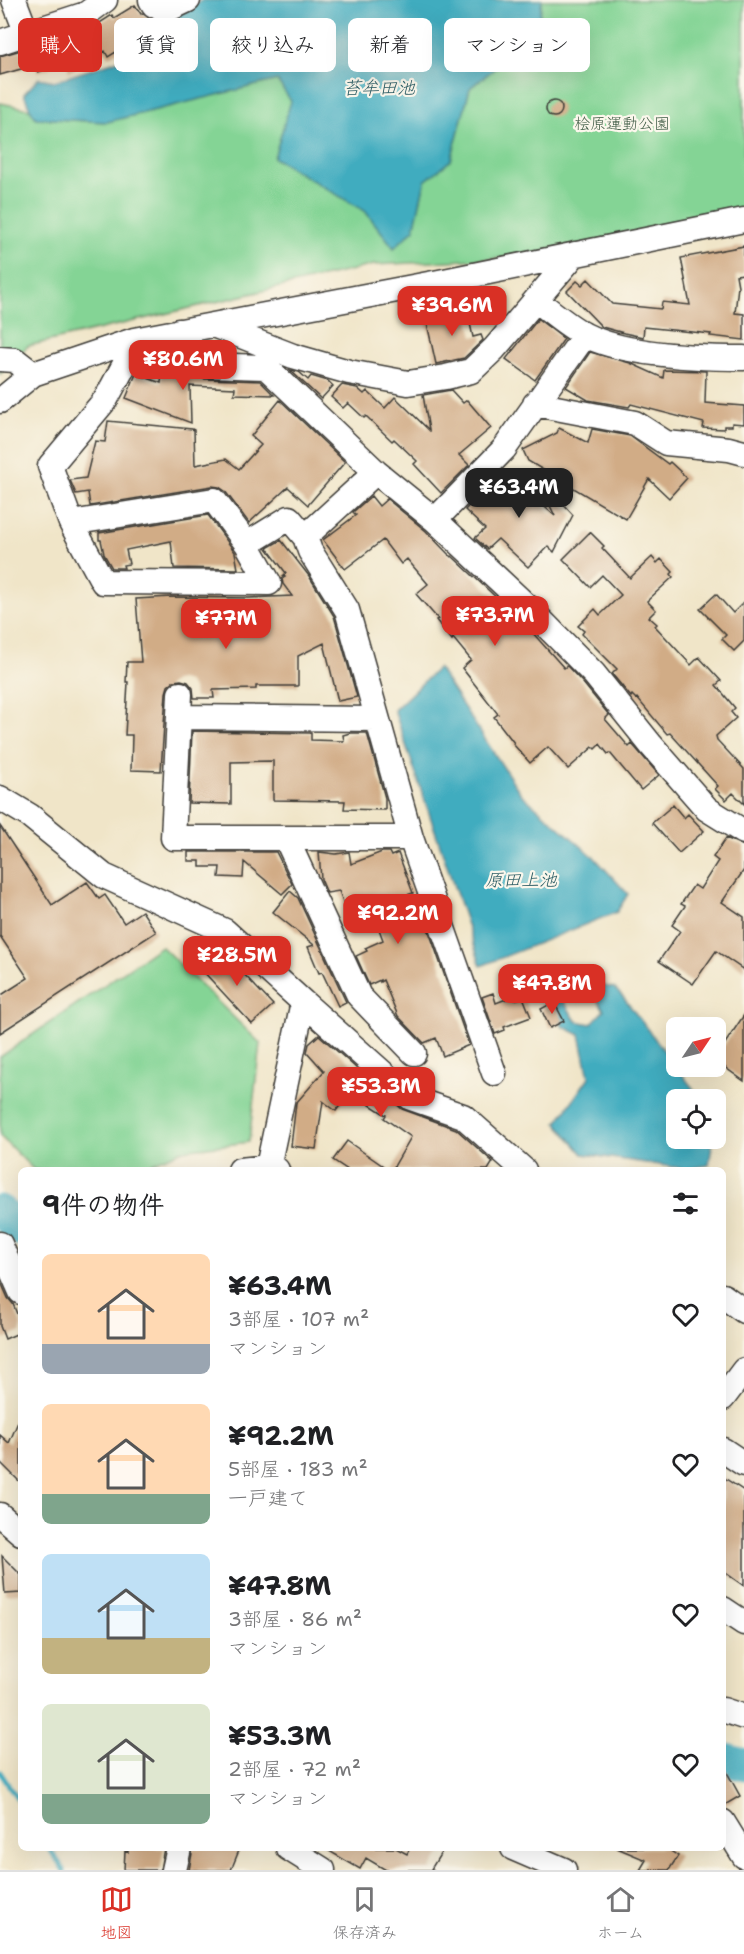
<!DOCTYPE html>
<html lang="ja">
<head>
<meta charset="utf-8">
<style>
  :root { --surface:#fff; --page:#f2f2f2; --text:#202124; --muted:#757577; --line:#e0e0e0; --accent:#d93025 }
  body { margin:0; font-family:"Shantell Sans","Klee One",sans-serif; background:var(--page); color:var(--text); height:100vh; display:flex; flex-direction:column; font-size:22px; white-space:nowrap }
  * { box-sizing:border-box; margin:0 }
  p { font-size:20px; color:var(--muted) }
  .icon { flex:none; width:33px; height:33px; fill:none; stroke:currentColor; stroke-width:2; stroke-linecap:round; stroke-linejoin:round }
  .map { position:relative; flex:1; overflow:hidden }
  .panel { position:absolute; left:18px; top:1167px; width:708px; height:684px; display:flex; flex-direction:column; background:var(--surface); border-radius:9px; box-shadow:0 6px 24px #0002 }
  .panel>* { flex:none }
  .banner { position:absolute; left:18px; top:18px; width:708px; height:54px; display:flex; gap:12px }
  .needle { width:39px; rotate:55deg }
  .fabs { position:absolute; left:666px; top:1017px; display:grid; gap:12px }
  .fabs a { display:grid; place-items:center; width:60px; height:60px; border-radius:9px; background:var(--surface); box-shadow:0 6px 24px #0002; font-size:30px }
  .price { position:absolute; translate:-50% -51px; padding:0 14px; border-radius:12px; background:var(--accent); color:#fff; font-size:20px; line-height:39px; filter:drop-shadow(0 2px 3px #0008) }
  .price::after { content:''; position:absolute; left:50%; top:36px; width:18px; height:14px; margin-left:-9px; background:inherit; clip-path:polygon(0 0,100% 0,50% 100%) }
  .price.selected { background:#222; color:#fff }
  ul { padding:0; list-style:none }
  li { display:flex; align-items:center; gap:18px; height:150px; padding:0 24px }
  li span { display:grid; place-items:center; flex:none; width:168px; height:120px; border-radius:9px; color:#555 }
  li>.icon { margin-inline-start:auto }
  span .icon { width:72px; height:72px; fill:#fffc; stroke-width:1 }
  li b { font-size:26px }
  h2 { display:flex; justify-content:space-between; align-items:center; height:72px; padding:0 24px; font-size:26px }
  .chip { padding:0 21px; border-radius:9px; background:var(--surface); box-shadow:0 6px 24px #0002; font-size:21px; line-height:54px }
  .chip.selected { background:var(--accent); color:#fff }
  .tab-bar { display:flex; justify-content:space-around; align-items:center; height:84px; border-top:2px solid var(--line); background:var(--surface); font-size:16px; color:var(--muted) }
  .tab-bar a { display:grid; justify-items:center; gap:3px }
  .tab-bar .selected { color:var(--accent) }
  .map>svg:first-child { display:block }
</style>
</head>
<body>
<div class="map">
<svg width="744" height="1870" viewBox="0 0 744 1870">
  <rect width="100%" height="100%" fill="#fbf7ec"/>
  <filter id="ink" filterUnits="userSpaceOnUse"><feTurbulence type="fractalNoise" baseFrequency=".0167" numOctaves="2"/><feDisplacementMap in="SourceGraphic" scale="12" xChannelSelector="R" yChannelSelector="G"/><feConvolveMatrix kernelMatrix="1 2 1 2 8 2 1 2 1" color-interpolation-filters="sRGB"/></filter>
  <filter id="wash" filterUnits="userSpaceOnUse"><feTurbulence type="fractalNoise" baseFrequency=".008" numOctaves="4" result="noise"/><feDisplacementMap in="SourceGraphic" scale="24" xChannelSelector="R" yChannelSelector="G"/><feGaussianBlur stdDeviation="1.35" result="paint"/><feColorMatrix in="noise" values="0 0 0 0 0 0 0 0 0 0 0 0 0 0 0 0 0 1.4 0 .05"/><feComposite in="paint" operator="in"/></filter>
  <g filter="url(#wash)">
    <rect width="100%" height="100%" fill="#f0e5c8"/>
    <!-- green -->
    <path fill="#84d495" stroke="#507858" stroke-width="1.5" d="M542,0h202v229l-169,25 -201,11 -346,81 -28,28v-271l30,6 6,9 71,4 170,-42 15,21 -18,57 91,53 29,37 20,-19 11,-48 26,-21 19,-72 67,-53z
      M161,946l99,97 -11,99 -66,8 -47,20h-102l-34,-34v-79z"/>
    <!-- water -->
    <path fill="#40acbf" stroke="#2e646e" stroke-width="1.5" d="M203,0h339l-5,35 -67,53 -19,72 -26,21 -11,48 -20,19 -29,-37 -91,-53 17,-57 -14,-21 -170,42 -71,-4 -6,-9 -6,-15 15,-16 16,3 58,-19 37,-15 10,-23 10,-9z
      M438,668l83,126 74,64 33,36 -11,18 -136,54 -87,-256z
      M599,985l15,3 9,9 78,102 -25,1v38l37,1 -4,26 -22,4 -104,-15 -26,-31 32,-46 -9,-42 -18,-9 -10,-31 7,-1 17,27 15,3 13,-14 -12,-18z"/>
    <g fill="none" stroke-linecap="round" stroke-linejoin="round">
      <!-- stream -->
      <path stroke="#40acbf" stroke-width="5" d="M0,1772l21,32
        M49,1848l15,22"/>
      <!-- river -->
      <path stroke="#40acbf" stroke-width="33" d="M0,1211l21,19
        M723,1759l21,6"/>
    </g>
    <g id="blocks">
      <!-- building -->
      <path fill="#d1ac86" d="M135,5l6,9 1,-1 8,6 5,9 -47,29 -3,-6 -36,21 -3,-10 -28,10 -3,-7 -35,10v-19l32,-9 56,-19 1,2 23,-15 2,3z
        M546 109a8 8 0 1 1 16 0a8 8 0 1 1-16 0Z
        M744,246v28l-8,1 2,11 -3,27 9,1v26l-34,-4 1,-2 -67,-7 -1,10 -19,-4 -22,-6 -35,-36 10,-10 5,4 6,-6 24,25 49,5 1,-7 28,3 -9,-47z
        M467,310l6,27 8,-2 2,5 -19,18 -28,6 -10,-45z
        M538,319l26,20 -29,41 -29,-21z
        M590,352l40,11 33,15 1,-8 42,1 -1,32 39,3v18l-12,-1v3h-8v3l-21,-1 1,-5 -73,-19 -2,3 -41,-7 -22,-13z
        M172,368l18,1 8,8 7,2 55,2 14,14 -40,-1 1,-6 -45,-2 1,37 -65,-25 10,-24 25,9 1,-9 9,1z
        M290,370l9,2 9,8 3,-4 17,5 5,5 -12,13z
        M342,385l15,3 7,6 3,-3 18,17 10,-11 34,33 -6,-35 28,-5 12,13 4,-3 24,28 -32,27 10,10 -28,28 -27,-29 3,-3 -23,-22 -2,2 -26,-25 -2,2 -16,-15 -5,5 -12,-11z
        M280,400l65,62 -37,43 -20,-18 -39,36 -24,-32 -6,-4 -7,-1 -122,20 -2,-14 -12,2 -6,-14 16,-2 9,-37 10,1 3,-21 84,8 2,1 1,35 31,-6 13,10 22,-24 -10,-9z
        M559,428l29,15 4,-14 38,7 38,28 2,-2 17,16 -18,20 -20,-19 -23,40 -98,-58 -5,-11 34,-17z
        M503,470l52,46 -15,-31 3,-2 30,32 -19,37 -6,-6 -20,21 -30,-28 -11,10 -12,-11 10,-9 -20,-19z
        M371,496l8,10 8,-7 39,32 25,26 1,-1 51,48 26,29 2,-2 33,37 3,-2 16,17 26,32 -4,4 24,28 3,-3 27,31 -18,15 -31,-37 -2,1 -8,-10 -5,5 -2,-2 -25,22 -20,-22 -18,16 -17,-19 1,-1 -20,-26 4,-3 -36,-46 9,-8 -18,-22 -1,2 -16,-20 2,-1 -22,-25 12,-10 -21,-25 -6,5 -18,-24 -38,29 -22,-29 33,-25 -3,-3z
        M208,515l27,37 3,17 -64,-1 -3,-27 -45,9 3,14 -6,1 1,3h-12l-8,-14 -3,-14h-2v-7z
        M590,532l14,14 -2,2 28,30 22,-21 5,6 4,-4 12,13 -2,2 2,3 -26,24 9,9 -7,7 8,7 -2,2 36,39 8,-8 22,24 -5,4 19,23 -4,4 5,6 -20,18 1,4 27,29v35l-11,-11 -7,7 -11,-11 3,-3 -48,-53 -3,1 -30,-36 -1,1 -4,-4 -1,2 -19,-23 5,-5 -35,-35 2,-3 -6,-5 17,-17 5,6 21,-20 -19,-20 -12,12 -27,-28z
        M281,540l28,36 25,40 23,81 -19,4 -14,-58 -26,13v30h-42v3l-43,1 1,8h-20l-1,-10 -5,-6 -7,-2 -7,1 -6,5 -2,7 -5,78 -30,-1 1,-35h-7l3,-53h-2l1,-20h14l-5,-63 35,-2 78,1 43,-2 -9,-12 -1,-5 3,-2 -2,-1 3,-3 -19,-25z
        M716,594l17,19 11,-11v39l-10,10 -12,-12 4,-4 -26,-26z
        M192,731l119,2v7l33,1 -1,-6 7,-2h17l18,65v12l-41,-1 1,-8 -72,-1v-39l-42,1v42l-42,-1z
        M673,805l11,13 4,-4 16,17 -25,22 -27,-30z
        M0,826l52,79 35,-23 12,17 6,-4 19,28 18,-12 14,21 -156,101v-37l28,-18 -28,-42z
        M726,838l18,8v24l-22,32 22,15v53l-28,-19 -23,33 -34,-23 21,-30 -8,-6 13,-19 -4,-2 13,-19 6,4 18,-28 -5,-4z
        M188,852h88l16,32 -10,10 -38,-32 -1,16 -24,-1 1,-10h-20v-6h-12z
        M319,852l17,2 13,-2 2,12 31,-12h7l2,4 7,-3 15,40 -6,2 11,28 7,-3 44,125 -26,11 -7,-18 -12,5 -26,-27 -15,-36 -3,2v-2l-11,5 -13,-29 11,-5 -2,-3 18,-8 -11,-30 -23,8 -10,-27 -12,2 -6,-14z
        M290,891l8,7 48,104 -8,4 -16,-34 -3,1 -11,-26 6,-2 -41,-33z
        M221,950l52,55 -21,19 -51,-55z
        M493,993l3,10 18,-7 1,4 8,-3 8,20 -27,10 1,3 -10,4 -13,-37z
        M554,1002l10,19 -14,7 -9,-19z
        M744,1015v66l-28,-20v-4z
        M319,1035l83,74 54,20 37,33 -5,8h-96l19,-33 -27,-19 2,-3 -36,-23 -14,19 -13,-10 -7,48 -25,-3 5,-43 28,-32 -17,-19 2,-8z
        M347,1141l42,29h-41l-15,-10z
        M0,1280l8,18 5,6 8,20v8l-16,7 -5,-13z
        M21,1415v68l-21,-21v-27l9,8z
        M723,1477l21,14v95l-21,-15z
        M2,1556l19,19v18l-16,1z
        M723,1765l17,31 -17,10z
        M128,1848h36l-4,22h-36l1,-19 3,1z
        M193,1848h47l-9,22h-42z
        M324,1848h72l11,6 3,-6h34l-13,21 3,1h-48l-20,-12 -6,11z
        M617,1848h49l12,8 -9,14h-29l6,-10z"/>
    </g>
  </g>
  <g filter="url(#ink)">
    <use href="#blocks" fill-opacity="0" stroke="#3c3a36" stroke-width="1.5"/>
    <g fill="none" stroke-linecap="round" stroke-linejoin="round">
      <defs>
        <path id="minor" d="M14,0l13,34
          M151,0l3,5 13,5 21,-10
          M0,42l86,-28 19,-14
          M536,300c16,12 32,26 49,35 40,20 114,23 159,23
          M213,325l80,31 56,16 59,11 38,-6 25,-6 23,-22 81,-95
          M178,331l27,34 61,2 110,105 59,48 96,90 63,64 57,71 56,64 37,23
          M134,340l-7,20 -21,39 -56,67 21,57 143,-23 33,44 42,-26 16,19
          M0,359l15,1 18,14
          M0,401l33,-27 101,-34 305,-58 305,-62
          M535,404l100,19 31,20 63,6 15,4
          M376,472l-71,65 5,14 37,59 64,228 83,235
          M435,520l69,-71 81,-114
          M71,523l32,59 166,1 -22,-39
          M180,694l-7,144h238
          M179,717l198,2
          M0,798l30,18 74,60 121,55 78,71 -35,165
          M286,838l73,158 55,57
          M303,1002l108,96 52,18 61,54
          M240,1170l28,-3 9,3
          M0,1244l21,48
          M723,1296l21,15
          M723,1398l21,-28
          M723,1450l21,14
          M0,1515l21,18
          M723,1609l21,14
          M723,1710l21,7
          M723,1822l21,34
          M288,1848l35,22
          M513,1848l51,22
          M174,1870l5,-22"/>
      </defs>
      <!-- minor casing -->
      <use href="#minor" stroke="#3c3a36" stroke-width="27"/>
      <!-- minor -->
      <use href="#minor" stroke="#fff" stroke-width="24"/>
    </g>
  </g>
  <g text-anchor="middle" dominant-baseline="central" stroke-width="4.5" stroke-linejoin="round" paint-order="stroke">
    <!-- park labels -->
    <g font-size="16" fill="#405c46" stroke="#fbf7ec">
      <text x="622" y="123">桧原運動公園</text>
    </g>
    <!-- water labels -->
    <g font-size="18" font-style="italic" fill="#2c5d65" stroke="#fbf7ec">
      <text x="379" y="88">苔牟田池</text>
      <text x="521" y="880">原田上池</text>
    </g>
  </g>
</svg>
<div class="fabs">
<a><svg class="needle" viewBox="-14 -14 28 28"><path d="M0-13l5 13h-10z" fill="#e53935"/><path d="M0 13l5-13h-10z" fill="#757577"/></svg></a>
<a><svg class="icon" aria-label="locate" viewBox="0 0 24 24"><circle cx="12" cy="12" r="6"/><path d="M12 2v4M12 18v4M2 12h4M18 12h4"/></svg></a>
</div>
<b class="price" style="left:452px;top:337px">¥39.6M</b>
<b class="price" style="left:183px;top:391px">¥80.6M</b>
<b class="price selected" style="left:519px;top:519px">¥63.4M</b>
<b class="price" style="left:495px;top:647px">¥73.7M</b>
<b class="price" style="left:226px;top:650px">¥77M</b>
<b class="price" style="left:398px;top:945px">¥92.2M</b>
<b class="price" style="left:237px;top:987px">¥28.5M</b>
<b class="price" style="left:552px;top:1015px">¥47.8M</b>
<b class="price" style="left:381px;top:1118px">¥53.3M</b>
<div class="banner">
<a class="chip selected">購入</a>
<a class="chip">賃貸</a>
<a class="chip">絞り込み</a>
<a class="chip">新着</a>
<a class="chip">マンション</a>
</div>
<section class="panel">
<h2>9件の物件<svg class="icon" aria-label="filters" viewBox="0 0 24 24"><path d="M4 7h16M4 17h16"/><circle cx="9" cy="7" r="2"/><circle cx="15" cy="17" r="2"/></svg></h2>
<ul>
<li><span style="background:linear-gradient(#ffd9b3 75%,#9aa5b1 0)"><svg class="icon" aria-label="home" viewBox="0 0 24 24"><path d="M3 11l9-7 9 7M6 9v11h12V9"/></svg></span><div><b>¥63.4M</b><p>3部屋 · 107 m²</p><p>マンション</p></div><svg class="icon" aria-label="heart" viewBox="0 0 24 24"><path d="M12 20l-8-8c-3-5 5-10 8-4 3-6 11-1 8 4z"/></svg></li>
<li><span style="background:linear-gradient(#ffd9b3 75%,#7fa58c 0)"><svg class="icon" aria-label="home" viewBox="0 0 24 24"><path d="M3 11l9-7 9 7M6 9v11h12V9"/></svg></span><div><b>¥92.2M</b><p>5部屋 · 183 m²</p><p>一戸建て</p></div><svg class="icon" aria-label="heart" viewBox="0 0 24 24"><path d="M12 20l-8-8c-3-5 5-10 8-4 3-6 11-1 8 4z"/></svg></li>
<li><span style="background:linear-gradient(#bfe0f5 70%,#c2b280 0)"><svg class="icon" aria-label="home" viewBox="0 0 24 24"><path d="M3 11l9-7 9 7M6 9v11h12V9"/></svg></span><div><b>¥47.8M</b><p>3部屋 · 86 m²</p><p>マンション</p></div><svg class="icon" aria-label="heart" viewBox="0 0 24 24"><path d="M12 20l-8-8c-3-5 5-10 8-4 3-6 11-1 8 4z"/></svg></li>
<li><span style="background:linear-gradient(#dfe7d0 75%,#7fa58c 0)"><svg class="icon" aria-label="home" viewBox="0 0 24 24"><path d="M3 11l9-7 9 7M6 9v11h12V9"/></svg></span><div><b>¥53.3M</b><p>2部屋 · 72 m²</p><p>マンション</p></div><svg class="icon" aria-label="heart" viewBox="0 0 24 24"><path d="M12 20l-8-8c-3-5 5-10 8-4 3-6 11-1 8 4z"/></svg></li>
</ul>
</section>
</div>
<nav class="tab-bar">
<a class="selected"><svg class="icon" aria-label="map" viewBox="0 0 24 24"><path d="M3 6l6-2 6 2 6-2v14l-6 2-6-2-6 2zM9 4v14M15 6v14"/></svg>地図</a>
<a><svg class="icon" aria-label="saved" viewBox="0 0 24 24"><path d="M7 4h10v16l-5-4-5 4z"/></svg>保存済み</a>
<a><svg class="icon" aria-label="home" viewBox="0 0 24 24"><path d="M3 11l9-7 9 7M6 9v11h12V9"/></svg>ホーム</a>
</nav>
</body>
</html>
